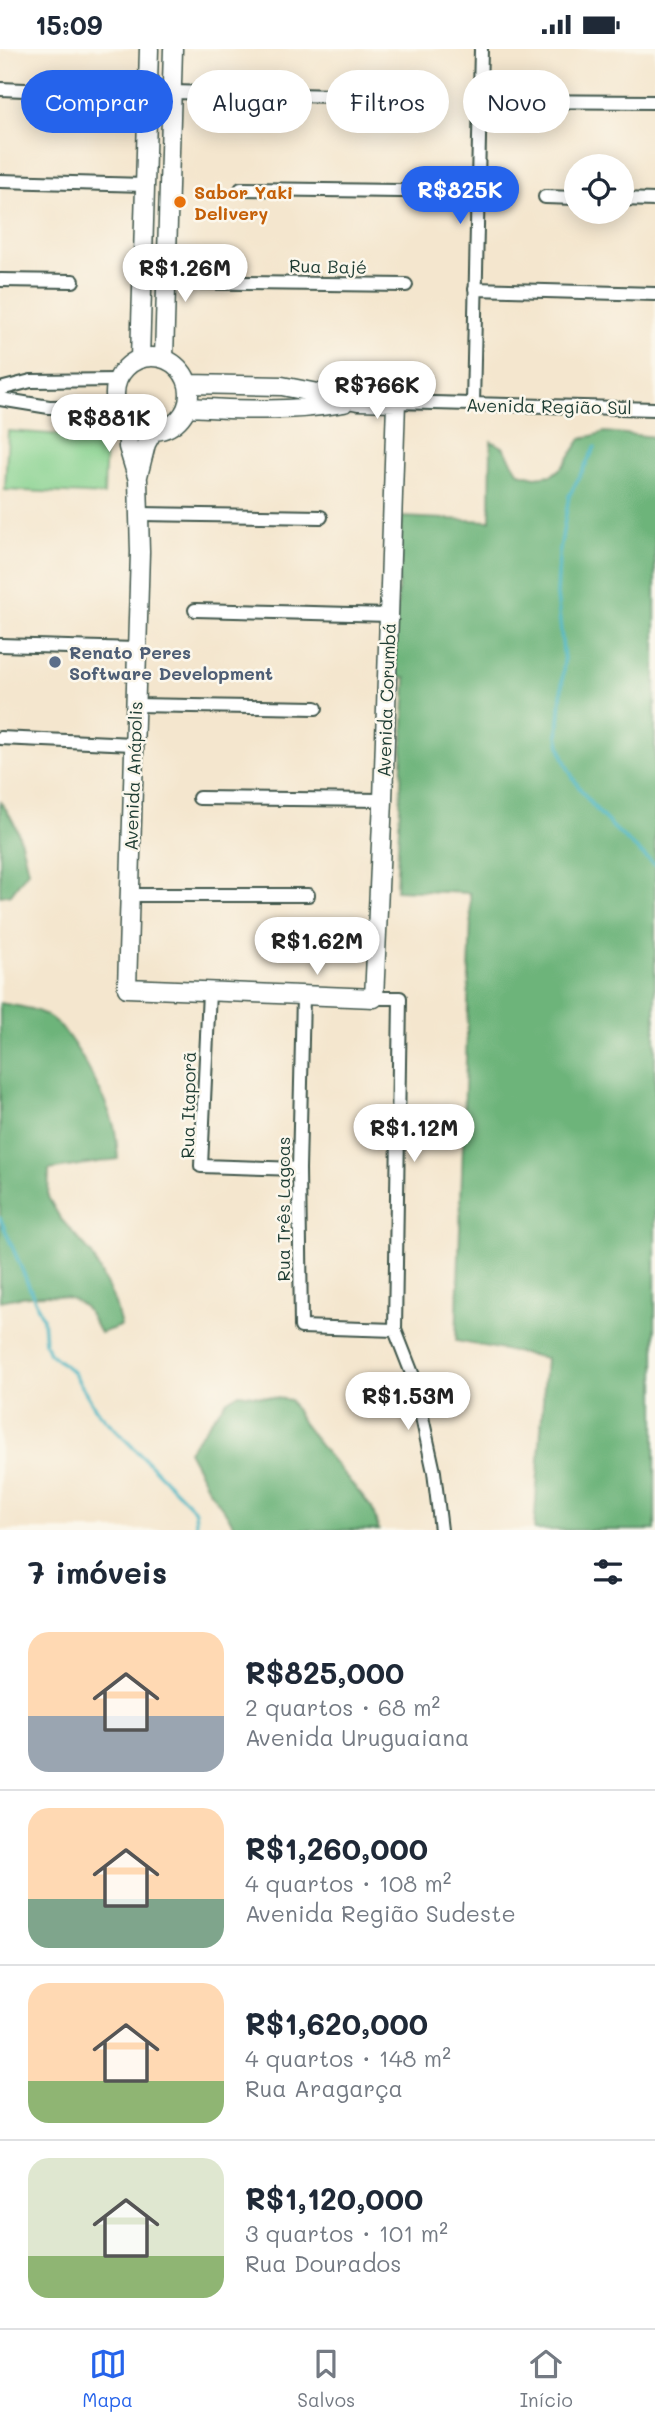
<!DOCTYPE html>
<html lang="pt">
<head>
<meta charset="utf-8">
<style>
  :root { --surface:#fff; --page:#f6f6f7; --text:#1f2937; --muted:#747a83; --line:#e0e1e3; --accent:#2563eb }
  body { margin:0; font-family:Mali,sans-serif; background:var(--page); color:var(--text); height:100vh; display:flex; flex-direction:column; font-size:26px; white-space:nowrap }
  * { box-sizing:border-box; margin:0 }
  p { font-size:23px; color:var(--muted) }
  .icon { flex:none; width:38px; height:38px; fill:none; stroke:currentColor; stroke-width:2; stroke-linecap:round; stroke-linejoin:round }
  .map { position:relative; height:1481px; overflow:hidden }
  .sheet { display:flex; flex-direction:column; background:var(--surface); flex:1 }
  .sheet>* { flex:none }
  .guide { position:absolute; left:21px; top:21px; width:614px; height:63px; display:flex; gap:14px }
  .tools { position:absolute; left:564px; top:105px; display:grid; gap:14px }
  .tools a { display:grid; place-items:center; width:70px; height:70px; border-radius:50%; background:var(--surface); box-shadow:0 4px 18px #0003; font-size:35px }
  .price { position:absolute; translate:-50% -60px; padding:0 16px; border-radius:24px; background:#fff; color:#222; font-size:23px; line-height:46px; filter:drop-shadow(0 2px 4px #0008) }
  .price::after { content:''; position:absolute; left:50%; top:42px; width:21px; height:16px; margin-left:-10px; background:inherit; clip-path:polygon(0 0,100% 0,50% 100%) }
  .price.selected { background:var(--accent); color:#fff }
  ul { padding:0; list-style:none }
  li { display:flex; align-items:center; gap:21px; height:175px; padding:0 28px }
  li+li { border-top:2px solid var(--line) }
  li span { display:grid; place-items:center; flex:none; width:196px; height:140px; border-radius:21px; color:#555 }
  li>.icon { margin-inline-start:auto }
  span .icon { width:84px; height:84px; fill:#fffc; stroke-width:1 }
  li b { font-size:30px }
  h2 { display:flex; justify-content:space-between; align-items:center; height:84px; padding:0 28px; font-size:30px }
  .tag { padding:0 24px; border-radius:32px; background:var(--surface); box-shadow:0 4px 18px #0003; font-size:24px; line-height:63px }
  .tag.selected { background:var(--accent); color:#fff }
  .status { display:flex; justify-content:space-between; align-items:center; height:49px; padding:0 35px; background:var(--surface); direction:ltr }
  .status svg { height:19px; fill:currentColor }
  .dock { display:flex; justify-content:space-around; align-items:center; height:98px; border-top:2px solid var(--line); background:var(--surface); font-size:19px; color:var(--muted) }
  .dock a { display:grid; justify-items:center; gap:4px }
  .dock .selected { color:var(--accent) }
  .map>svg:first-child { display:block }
</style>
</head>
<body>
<div class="status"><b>15:09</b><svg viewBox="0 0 49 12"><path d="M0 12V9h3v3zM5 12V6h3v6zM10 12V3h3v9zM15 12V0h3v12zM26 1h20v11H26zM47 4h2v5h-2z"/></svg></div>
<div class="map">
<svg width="655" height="1481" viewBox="0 0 655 1481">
  <rect width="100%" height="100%" fill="#fbf7ec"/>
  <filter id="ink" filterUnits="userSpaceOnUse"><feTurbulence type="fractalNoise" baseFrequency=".0143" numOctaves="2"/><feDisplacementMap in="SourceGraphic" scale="14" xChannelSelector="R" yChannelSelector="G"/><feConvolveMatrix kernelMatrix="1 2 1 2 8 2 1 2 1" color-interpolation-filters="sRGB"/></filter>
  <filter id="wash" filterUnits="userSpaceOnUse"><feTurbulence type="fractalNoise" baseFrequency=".00686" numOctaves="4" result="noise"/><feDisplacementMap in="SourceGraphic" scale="28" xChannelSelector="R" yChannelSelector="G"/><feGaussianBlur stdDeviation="1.57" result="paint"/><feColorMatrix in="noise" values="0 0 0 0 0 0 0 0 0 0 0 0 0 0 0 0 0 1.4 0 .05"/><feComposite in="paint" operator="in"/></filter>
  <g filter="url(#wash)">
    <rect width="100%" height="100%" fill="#f4e6ce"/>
    <!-- green -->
    <path fill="#87d28f" stroke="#538862" stroke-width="2" d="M8,382l98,7 -2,57 -99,-5z"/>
    <!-- forest -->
    <path fill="#6db47a" stroke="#467857" stroke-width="2" d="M605,383l50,5v1093h-121l12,-172 -90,-17 15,-422 -1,-26 -74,-3 10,-212 -13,-1 9,-160 88,4 1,-80 12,6 16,26 16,4 17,-2 11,-9 18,-27z
      M0,753c18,20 22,43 28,69l-17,23 -11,2z
      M0,954c18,3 37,5 52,16 22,16 54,80 62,107 3,11 3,22 4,33l-69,11 -1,27 12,21 31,35 23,47 7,26 -21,7c-5,-8 -10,-22 -18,-28 -19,-16 -60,-9 -82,-4z
      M239,1344l51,7 12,22 20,26 50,60 7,22h-143l-7,-13 -20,-27 -21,-39 38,-50z"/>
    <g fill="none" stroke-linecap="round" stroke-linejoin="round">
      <!-- stream -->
      <path stroke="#45b3c0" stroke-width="3.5" d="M595,398l-26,49 -10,59 -2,40 7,65 -6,75c6,52 59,98 97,130
        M0,1169l43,101 2,24 4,10 24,19 24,39 95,96 3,5 2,18"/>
    </g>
  </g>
  <g filter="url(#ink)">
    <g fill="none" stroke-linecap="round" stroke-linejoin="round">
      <defs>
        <path id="street" d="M0,40l76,3
          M171,43l242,6
          M479,52l176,1
          M0,132l145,4
          M241,140l236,3
          M545,148l31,1
          M621,150l34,1
          M0,231l73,1
          M166,233l240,3
          M475,240l180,5
          M0,340l31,-8 87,-1
          M0,350l49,8 68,-1
          M396,353l259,7
          M473,355l8,-355
          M140,465l181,3
          M195,561l194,5
          M0,596l136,4
          M135,656l181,3
          M0,689l133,6
          M199,749l184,2
          M129,846h179
          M209,943l-8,174 98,3
          M303,947l-4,173 2,158 94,3
          M374,949h26l-5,332 18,46 21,96 7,58"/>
        <path id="secondary" d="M115 345a37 37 0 1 1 74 0a37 37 0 1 1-74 0Z
          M164,309l9,-309
          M140,310l9,-310
          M187,358c53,3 105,5 157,-4
          M127,372l1,26 10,33 2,72 -13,436 247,10 9,-198 13,-398 -38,-1 -76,-15 -94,-2
          M138,427l8,-32 7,-13"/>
      </defs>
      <!-- street casing -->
      <use href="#street" stroke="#3f564b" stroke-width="16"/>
      <!-- secondary casing -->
      <use href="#secondary" stroke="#3f564b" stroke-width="21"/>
      <!-- street -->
      <use href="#street" stroke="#fff" stroke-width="12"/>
      <!-- secondary -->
      <use href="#secondary" stroke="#fff" stroke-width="18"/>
    </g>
  </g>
  <!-- markers -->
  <circle fill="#e8710a" stroke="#fbf7ec" stroke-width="2.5" cx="180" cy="153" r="7"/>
  <circle fill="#5c6f8a" stroke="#fbf7ec" stroke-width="2.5" cx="55" cy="613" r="7"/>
  <g text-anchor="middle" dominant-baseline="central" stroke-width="5" stroke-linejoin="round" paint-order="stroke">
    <!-- food labels -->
    <g font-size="18" font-weight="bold" fill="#c56008" stroke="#fbf7ec" text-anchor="start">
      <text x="194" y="143">Sabor Yaki<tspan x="194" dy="21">Delivery</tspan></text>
    </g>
    <!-- street labels -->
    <g font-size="18" fill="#1f3d34" stroke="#fbf7ec">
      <text transform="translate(328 217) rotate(1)">Rua Bajé</text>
      <text transform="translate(549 357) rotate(1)">Avenida Região Sul</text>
      <text transform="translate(386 651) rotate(-88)">Avenida Corumbá</text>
      <text transform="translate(133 727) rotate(-88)">Avenida Anápolis</text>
      <text transform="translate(188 1056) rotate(-89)">Rua Itaporã</text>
      <text transform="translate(283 1160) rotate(-90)">Rua Três Lagoas</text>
    </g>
    <!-- service labels -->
    <g font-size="18" font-weight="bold" fill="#4e5e75" stroke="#fbf7ec" text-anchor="start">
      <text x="69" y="603">Renato Peres<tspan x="69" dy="21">Software Development</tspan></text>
    </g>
  </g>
</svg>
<div class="tools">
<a><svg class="icon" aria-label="locate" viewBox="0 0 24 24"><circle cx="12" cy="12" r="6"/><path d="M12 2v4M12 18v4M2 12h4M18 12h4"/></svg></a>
</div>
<b class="price selected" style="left:460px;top:177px">R$825K</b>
<b class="price" style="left:185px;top:255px">R$1.26M</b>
<b class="price" style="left:377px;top:372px">R$766K</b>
<b class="price" style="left:109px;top:405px">R$881K</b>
<b class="price" style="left:317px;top:928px">R$1.62M</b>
<b class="price" style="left:414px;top:1115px">R$1.12M</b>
<b class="price" style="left:408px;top:1383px">R$1.53M</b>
<div class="guide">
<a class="tag selected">Comprar</a>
<a class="tag">Alugar</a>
<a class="tag">Filtros</a>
<a class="tag">Novo</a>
</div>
</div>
<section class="sheet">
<h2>7 imóveis<svg class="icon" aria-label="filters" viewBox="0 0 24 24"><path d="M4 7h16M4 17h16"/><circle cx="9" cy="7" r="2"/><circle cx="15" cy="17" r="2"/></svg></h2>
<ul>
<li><span style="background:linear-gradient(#ffd9b3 60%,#9aa5b1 0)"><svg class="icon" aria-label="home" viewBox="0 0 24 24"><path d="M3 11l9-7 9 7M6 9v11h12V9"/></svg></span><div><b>R$825,000</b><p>2 quartos · 68 m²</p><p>Avenida Uruguaiana</p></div></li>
<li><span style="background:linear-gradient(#ffd9b3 65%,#7fa58c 0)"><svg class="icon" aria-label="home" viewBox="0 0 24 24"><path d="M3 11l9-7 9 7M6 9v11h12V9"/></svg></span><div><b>R$1,260,000</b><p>4 quartos · 108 m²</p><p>Avenida Região Sudeste</p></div></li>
<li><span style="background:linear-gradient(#ffd9b3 70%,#8fb573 0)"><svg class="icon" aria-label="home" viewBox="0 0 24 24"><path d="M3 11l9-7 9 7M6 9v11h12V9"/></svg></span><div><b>R$1,620,000</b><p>4 quartos · 148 m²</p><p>Rua Aragarça</p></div></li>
<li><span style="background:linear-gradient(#dfe7d0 70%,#8fb573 0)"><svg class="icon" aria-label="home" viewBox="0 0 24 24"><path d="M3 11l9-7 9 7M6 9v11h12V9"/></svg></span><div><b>R$1,120,000</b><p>3 quartos · 101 m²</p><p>Rua Dourados</p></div></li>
</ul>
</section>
<nav class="dock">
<a class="selected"><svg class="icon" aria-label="map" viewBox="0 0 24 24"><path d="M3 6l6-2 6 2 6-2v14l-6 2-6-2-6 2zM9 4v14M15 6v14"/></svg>Mapa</a>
<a><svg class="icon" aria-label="saved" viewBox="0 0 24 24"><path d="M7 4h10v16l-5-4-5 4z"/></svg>Salvos</a>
<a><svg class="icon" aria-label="home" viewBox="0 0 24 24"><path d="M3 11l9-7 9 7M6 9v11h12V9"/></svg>Início</a>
</nav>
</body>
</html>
